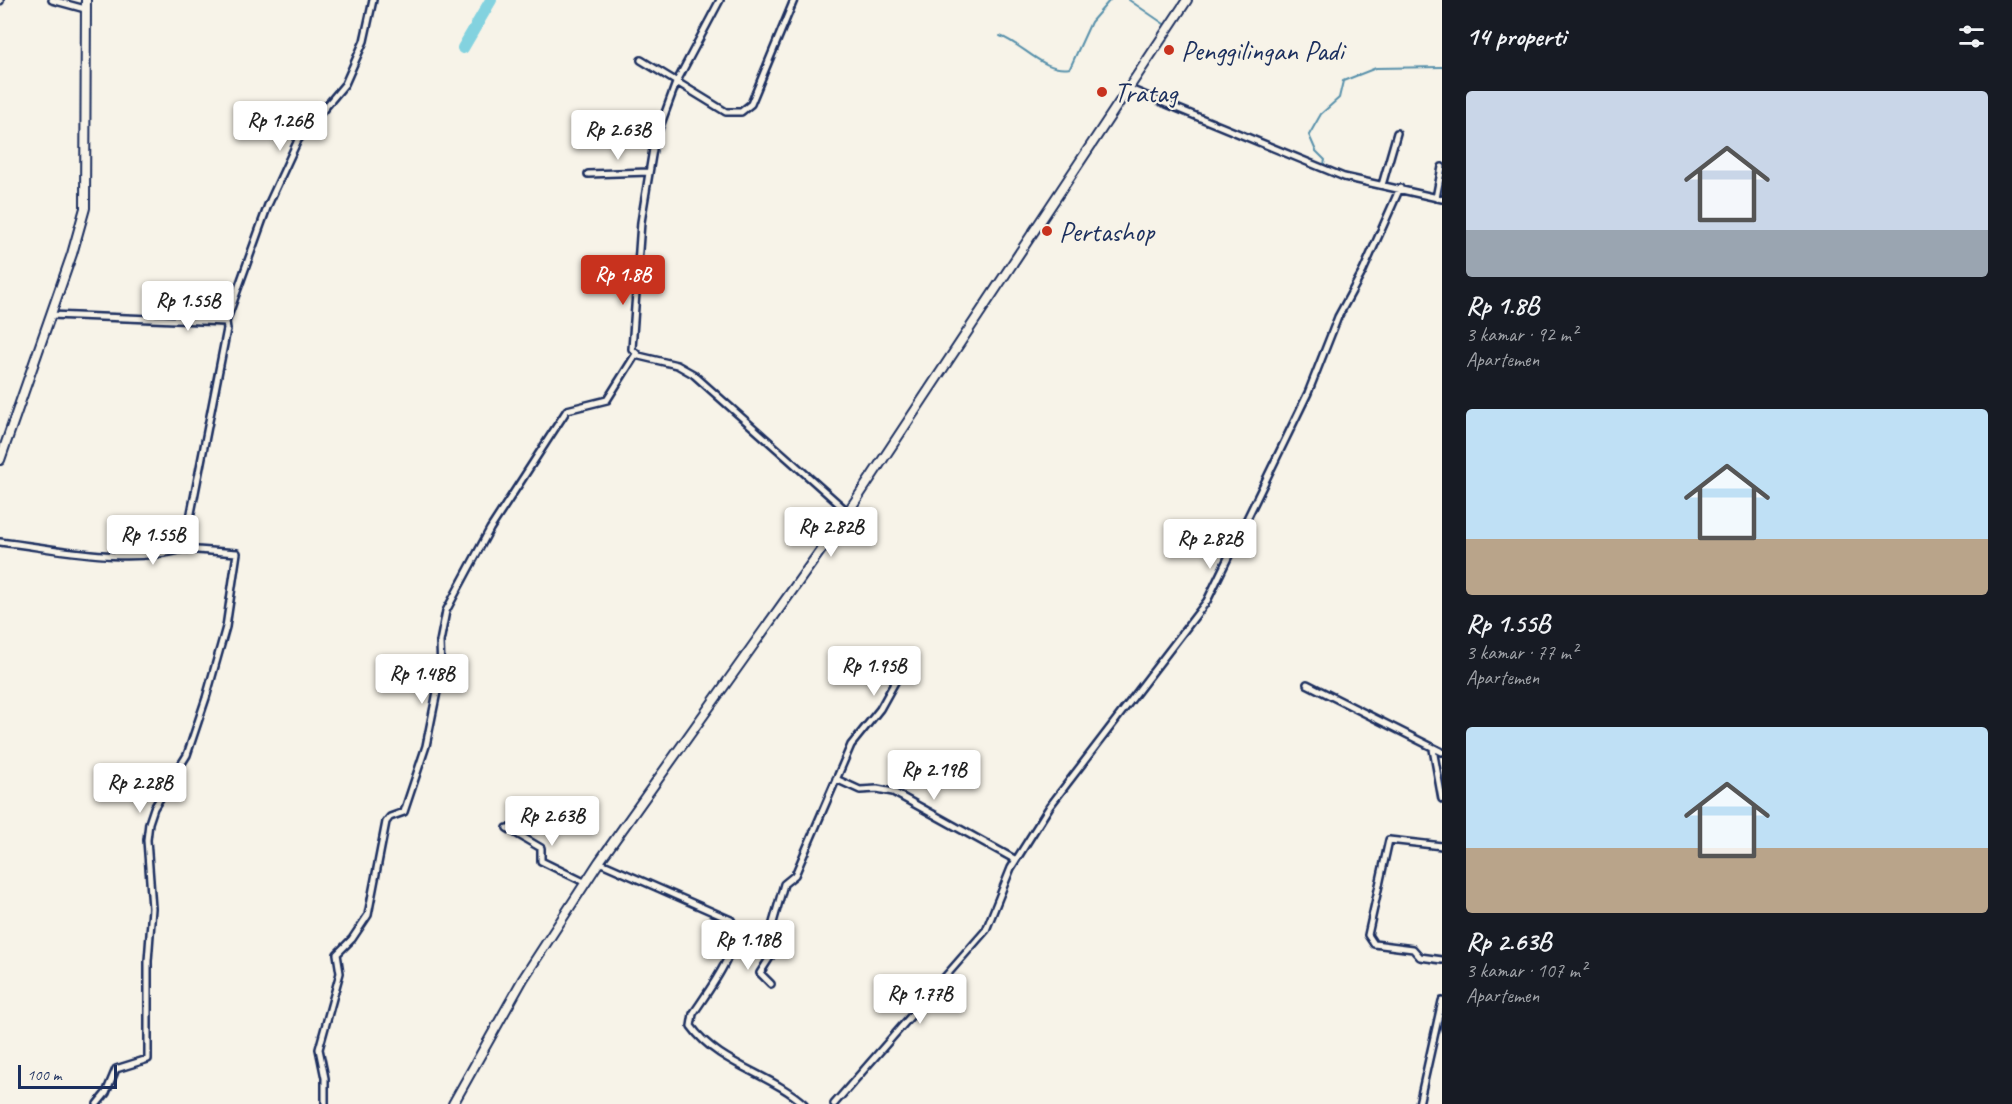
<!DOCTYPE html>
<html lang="id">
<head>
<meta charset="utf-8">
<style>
  :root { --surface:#171b24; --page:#20242c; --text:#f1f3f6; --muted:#9ea1a6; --accent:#c8321e }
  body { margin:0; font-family:Caveat,sans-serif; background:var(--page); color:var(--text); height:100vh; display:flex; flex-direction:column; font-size:22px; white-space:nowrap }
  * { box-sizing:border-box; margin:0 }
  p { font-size:20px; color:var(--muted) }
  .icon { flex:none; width:33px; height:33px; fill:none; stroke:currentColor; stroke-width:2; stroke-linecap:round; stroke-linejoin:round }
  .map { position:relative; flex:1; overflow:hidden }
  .sheet { display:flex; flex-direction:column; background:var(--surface); width:570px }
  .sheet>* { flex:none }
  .scale { position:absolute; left:18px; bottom:15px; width:99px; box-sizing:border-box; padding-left:6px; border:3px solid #1b2f5e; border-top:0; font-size:16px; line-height:21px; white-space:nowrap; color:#1b2f5e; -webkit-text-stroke:4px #f7f3e8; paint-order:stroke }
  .price { position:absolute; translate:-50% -51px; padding:0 14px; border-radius:6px; background:#fff; color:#222; font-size:20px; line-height:39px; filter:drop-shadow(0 2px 3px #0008) }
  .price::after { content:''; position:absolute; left:50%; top:36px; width:18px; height:14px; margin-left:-9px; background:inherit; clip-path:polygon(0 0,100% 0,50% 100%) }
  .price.active { background:var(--accent); color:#fff }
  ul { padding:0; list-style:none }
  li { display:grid; align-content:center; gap:12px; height:318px; padding:0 24px }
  li span { display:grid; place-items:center; height:186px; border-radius:6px; color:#555 }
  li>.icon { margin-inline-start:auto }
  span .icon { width:108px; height:108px; fill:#fffc; stroke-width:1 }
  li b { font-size:26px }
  h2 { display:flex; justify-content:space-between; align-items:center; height:72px; padding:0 24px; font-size:26px }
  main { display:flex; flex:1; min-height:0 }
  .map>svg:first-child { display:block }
</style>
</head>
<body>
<main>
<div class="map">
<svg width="1442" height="1104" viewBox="0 0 1442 1104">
  <rect width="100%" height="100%" fill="#f7f3e8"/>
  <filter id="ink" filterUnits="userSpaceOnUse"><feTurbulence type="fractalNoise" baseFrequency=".0167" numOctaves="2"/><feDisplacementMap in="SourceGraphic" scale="12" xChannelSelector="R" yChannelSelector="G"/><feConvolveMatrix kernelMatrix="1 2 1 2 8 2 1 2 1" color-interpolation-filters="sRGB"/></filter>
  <g filter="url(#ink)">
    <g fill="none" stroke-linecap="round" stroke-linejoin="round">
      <!-- stream -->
      <path stroke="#5991ab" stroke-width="2" d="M1129,0l38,26
        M1000,36c23,8 44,37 70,32l21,-46 19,-22
        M1323,168l2,-8 -9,-9 -7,-16 12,-21 18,-16 4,-17 33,-13 66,-1"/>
      <!-- river -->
      <path stroke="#83d2df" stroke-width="12" d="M463,48l28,-48"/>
      <defs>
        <path id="street" d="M52,0l33,9
          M720,0l-44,83 -22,60 -13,79 -9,127 7,7 38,9 16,9 155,138
          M0,1v-1
          M641,60l85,52h15l10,-8 43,-104
          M1130,89l214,88 98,22
          M588,174l61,-2
          M1382,185l15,-52
          M1436,198l6,-31
          M226,322l42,-117 30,-65 47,-56 19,-43 9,-41
          M0,542c61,7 123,23 184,7l43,-220 -1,-7 -175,-7
          M1307,684l135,68
          M1433,749l9,50
          M836,779l24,11 17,-1 16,3 123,68
          M507,828l34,20v13l45,22
          M1442,846l-53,-6 -21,95 6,9 39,5 7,8 22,3
          M599,862l132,58c15,23 -25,74 -38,94l-2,12c27,38 80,48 113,78
          M734,925l23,12h12l15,-53 11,-9 56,-130 29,-36 30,-54
          M768,939l6,12 -14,22 11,11
          M97,1104l9,-11 10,-24 32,-10v-98l4,-53 -5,-68 2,-17 5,-15 33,-53 19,-57 20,-71 11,-74 -53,-4
          M325,1104v-26l-6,-29 21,-76 -3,-19 15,-15 16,-24 18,-93 4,-5 14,-5 22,-66 15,-74 -1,-30 6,-31 44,-82 77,-119 40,-10 29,-46
          M834,1104l152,-174 25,-62 39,-62 157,-205 101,-208 30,-76 25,-46 37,-83
          M1419,1104l23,-103"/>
        <path id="secondary" d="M0,460l72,-206 13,-46 1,-208
          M453,1104l70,-125 76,-117 249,-350 339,-512"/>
      </defs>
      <!-- street casing -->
      <use href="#street" stroke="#1b2f5e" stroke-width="10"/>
      <!-- secondary casing -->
      <use href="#secondary" stroke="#1b2f5e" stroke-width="12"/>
      <!-- street -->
      <use href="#street" stroke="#f7f3e8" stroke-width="5"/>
      <!-- secondary -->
      <use href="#secondary" stroke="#f7f3e8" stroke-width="8"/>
    </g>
  </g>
  <!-- markers -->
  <g fill="#c8321e" stroke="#f7f3e8" stroke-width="2">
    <circle cx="1169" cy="50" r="6"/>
    <circle cx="1102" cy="92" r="6"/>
    <circle cx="1047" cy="231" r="6"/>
  </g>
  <g text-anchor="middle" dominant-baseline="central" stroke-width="4.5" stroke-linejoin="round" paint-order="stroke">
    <!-- poi labels -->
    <g font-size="28" fill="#1b2f5e" stroke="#f7f3e8" text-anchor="start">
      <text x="1181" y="50">Penggilingan Padi</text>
      <text x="1114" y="92">Tratag</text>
      <text x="1059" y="231">Pertashop</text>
    </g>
  </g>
</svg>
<div class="scale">100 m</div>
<b class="price" style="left:280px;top:152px">Rp 1.26B</b>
<b class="price" style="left:618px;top:161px">Rp 2.63B</b>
<b class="price active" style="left:623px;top:306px">Rp 1.8B</b>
<b class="price" style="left:188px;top:332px">Rp 1.55B</b>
<b class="price" style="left:831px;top:558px">Rp 2.82B</b>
<b class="price" style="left:153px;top:566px">Rp 1.55B</b>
<b class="price" style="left:1210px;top:570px">Rp 2.82B</b>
<b class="price" style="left:874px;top:697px">Rp 1.95B</b>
<b class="price" style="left:422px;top:705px">Rp 1.48B</b>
<b class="price" style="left:934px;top:801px">Rp 2.19B</b>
<b class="price" style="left:140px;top:814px">Rp 2.28B</b>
<b class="price" style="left:552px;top:847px">Rp 2.63B</b>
<b class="price" style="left:748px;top:971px">Rp 1.18B</b>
<b class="price" style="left:920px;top:1025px">Rp 1.77B</b>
</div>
<section class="sheet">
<h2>14 properti<svg class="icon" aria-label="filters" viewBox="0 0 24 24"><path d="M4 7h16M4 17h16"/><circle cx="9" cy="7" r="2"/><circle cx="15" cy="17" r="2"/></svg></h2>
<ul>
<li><span style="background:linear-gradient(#c9d6e8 75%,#9aa5b1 0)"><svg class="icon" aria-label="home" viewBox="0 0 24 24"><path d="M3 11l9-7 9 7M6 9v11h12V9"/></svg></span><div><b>Rp 1.8B</b><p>3 kamar · 92 m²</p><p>Apartemen</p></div></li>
<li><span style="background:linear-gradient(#bfe0f5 70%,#b9a48a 0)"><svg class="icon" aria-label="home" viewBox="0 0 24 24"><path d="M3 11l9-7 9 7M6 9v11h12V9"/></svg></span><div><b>Rp 1.55B</b><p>3 kamar · 77 m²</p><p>Apartemen</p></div></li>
<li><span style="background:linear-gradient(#bfe0f5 65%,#b9a48a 0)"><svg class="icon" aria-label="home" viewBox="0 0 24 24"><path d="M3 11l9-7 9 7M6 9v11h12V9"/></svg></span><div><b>Rp 2.63B</b><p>3 kamar · 107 m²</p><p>Apartemen</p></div></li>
</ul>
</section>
</main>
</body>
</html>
